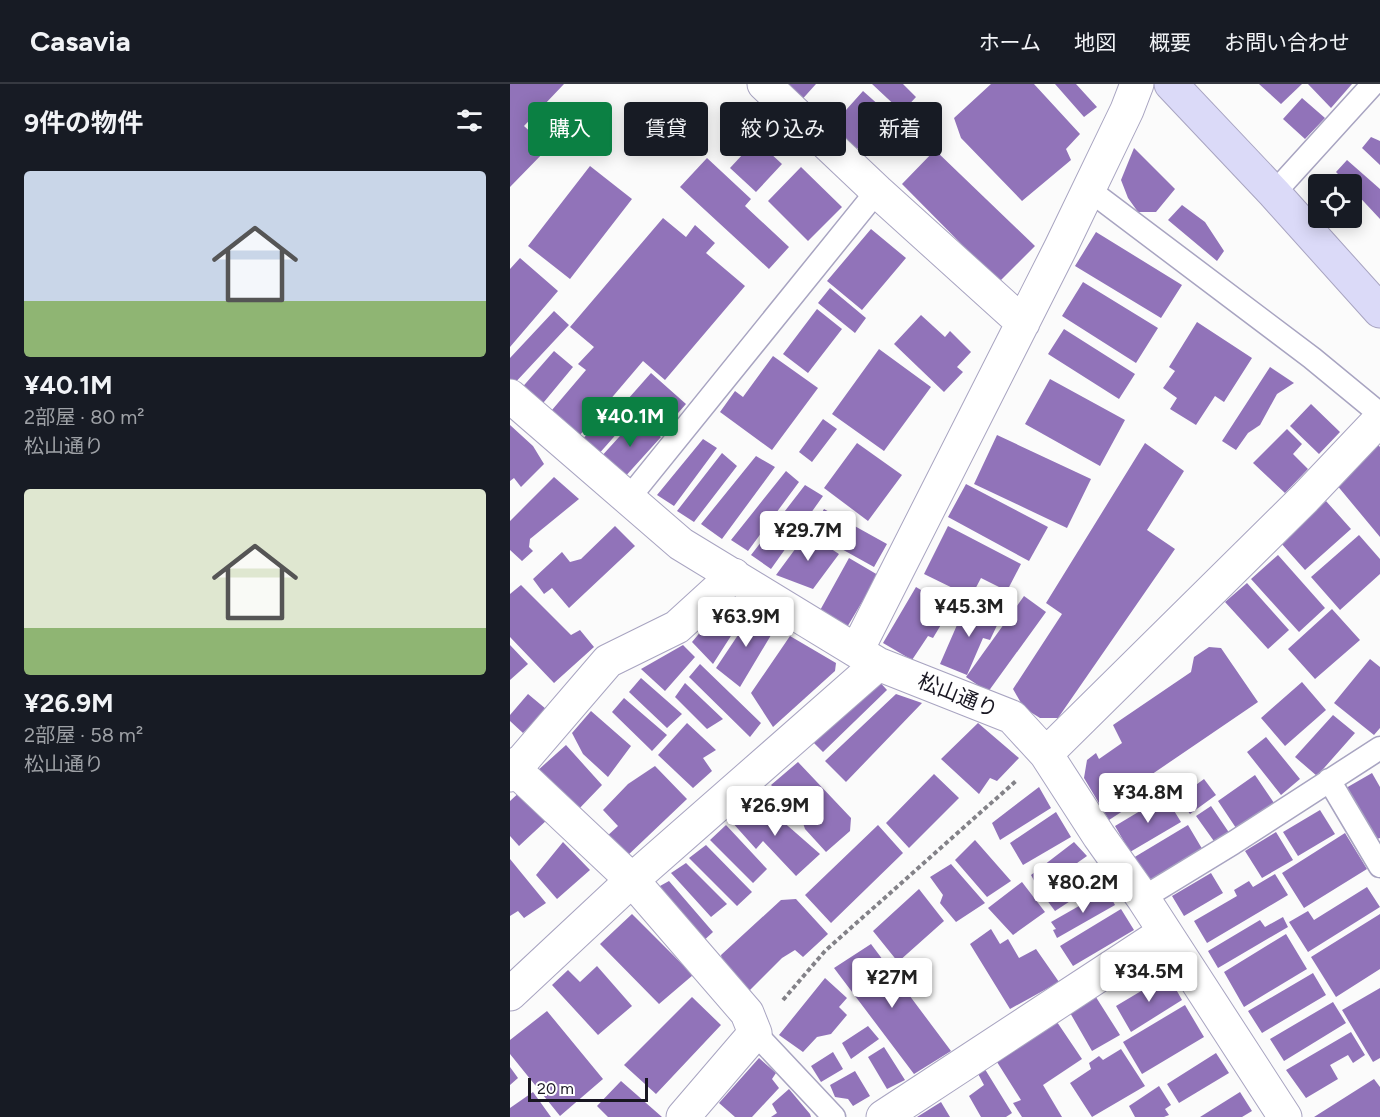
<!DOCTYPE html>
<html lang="ja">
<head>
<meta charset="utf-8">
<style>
  :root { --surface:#171b24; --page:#20242c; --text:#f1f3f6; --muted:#9ea1a6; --line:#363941; --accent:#0b8043 }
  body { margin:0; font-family:Figtree,"Noto Sans JP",sans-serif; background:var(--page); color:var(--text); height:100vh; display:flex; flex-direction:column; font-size:22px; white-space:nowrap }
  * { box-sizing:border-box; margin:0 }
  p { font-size:20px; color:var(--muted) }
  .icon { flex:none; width:33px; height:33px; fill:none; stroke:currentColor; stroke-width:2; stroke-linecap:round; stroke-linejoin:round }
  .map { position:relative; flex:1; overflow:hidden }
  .side { display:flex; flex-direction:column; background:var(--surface); width:510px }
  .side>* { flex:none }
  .top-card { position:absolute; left:18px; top:18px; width:570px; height:54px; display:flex; gap:12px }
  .fabs { position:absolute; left:798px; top:90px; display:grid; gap:12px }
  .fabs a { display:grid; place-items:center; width:54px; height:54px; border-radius:6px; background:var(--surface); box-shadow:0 3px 15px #0003; font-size:30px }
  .scale { position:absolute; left:18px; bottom:15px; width:120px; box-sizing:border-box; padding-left:6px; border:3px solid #191722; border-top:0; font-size:16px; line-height:21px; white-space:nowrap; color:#191722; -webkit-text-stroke:4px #fff; paint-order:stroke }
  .price { position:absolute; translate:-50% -51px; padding:0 14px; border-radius:6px; background:#fff; color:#222; font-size:20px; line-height:39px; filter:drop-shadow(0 2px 3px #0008) }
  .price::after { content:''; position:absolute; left:50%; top:36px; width:18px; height:14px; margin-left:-9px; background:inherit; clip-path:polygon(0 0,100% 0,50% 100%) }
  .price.current { background:var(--accent); color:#fff }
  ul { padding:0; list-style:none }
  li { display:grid; align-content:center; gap:12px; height:318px; padding:0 24px }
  li span { display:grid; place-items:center; height:186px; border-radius:6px; color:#555 }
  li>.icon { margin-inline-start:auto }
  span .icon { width:108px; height:108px; fill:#fffc; stroke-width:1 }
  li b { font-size:26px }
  h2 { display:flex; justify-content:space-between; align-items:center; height:72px; padding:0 24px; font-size:26px }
  .pill { padding:0 21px; border-radius:6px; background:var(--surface); box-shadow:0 3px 15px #0003; font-size:21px; line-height:54px }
  .pill.current { background:var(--accent); color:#fff }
  header { display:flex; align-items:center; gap:36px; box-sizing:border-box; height:84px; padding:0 30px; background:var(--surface); border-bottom:2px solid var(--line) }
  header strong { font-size:28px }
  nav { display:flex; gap:33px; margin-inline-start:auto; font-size:21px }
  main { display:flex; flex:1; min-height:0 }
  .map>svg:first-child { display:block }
</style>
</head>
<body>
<header>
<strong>Casavia</strong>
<nav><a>ホーム</a><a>地図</a><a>概要</a><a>お問い合わせ</a></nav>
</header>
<main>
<section class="side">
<h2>9件の物件<svg class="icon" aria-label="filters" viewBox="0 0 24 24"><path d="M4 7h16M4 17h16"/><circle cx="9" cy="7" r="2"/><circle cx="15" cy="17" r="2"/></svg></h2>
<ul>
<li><span style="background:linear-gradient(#c9d6e8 70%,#8fb573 0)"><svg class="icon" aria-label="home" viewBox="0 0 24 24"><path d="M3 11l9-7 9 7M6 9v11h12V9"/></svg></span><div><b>¥40.1M</b><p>2部屋 · 80 m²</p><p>松山通り</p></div></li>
<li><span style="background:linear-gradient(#dfe7d0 75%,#8fb573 0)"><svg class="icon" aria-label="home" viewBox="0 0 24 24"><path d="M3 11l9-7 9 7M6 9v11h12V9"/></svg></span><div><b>¥26.9M</b><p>2部屋 · 58 m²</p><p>松山通り</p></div></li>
</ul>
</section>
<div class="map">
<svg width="870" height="1033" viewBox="0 0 870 1033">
  <rect width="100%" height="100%" fill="#fbfbfb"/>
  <!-- building -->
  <path fill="#9173b9" d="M0,0h54l-40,42 24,22 -38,39z
    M267,0h39l-18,20z
    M362,0h31l13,13 -14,15z
    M481,0h43l46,50 -14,15 5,11 -49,41 -61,-63 -7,-20z
    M545,0h21l21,23 -13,10z
    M749,0h43l-21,20z
    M798,0h44l-21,24z
    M353,7l27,24 -35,36 -26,-22z
    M792,14l23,20 -20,21 -22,-20z
    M861,53l9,4v24l-18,-17z
    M246,56l26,24 -26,28 -26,-24z
    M624,64l41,41 -19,23h-18l-10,-14 -7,-18z
    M425,66l100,96 -36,36 -97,-98z
    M197,74l44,41 -6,7 44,41 -20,22 -89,-82z
    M837,76l33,29v30l-28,-30v-5h-4l-12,-12z
    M80,82l42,33 -62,80 -42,-33z
    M291,83l41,40 -34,34 -40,-40z
    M672,121l23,17 19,29 -7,10 -49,-41z
    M153,134l23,19 9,-12 20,18 -9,10 39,33 -80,94 -22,-19 -63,74 -28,-25 34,-40 -8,-6 16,-17 -24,-20z
    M361,145l35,29 -44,52 -35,-29z
    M586,148l86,53 -21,33 -86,-52z
    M10,174l38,33 -48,56v-78z
    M573,198l75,46 -22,35 -74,-47z
    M320,204l36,30 -11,15 -37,-30z
    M307,225l25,20 -34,44 -25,-19z
    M44,227l15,14 -57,61 -2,-1v-27z
    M411,231l24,22 5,-6 21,21 -14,15 6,5 -19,20 -50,-48z
    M687,238l55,36 -28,44 -9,-6 -19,29 -26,-16 7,-11 -14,-10 12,-17 -6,-4z
    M554,245l71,45 -16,25 -71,-45z
    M369,265l52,38 -47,64 -52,-37z
    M44,267l19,16 -34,41 -20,-17z
    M263,272l45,32 -46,62 -52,-38 15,-21 8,6z
    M760,283l24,16 -17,11 -17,31 -12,8 -12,17 -14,-9z
    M141,289l35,31 -23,26 -35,-31z
    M540,295l75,41 -25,46 -75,-42z
    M108,315l17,14 -38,43 -16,-15z
    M801,320l29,28 -21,22 -29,-28z
    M128,332l23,21 -38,42 -23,-21z
    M313,335l14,10 -25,33 -13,-10z
    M0,341l23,21 11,18 -23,23 -7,-9 -4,3z
    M777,345l15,15 -9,10 15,15 -23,24 -32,-30z
    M487,351l94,44 -24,49 -93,-44z
    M193,355l14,9 -43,58 -17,-11z
    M865,357l5,6v90l-49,-59z
    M347,359l45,32 -34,46 -44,-33z
    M635,359l39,28 -37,59 28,19 -117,169h-18l-16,-10 -11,-19 49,-75 -16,-11z
    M212,369l15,13 -43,56 -17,-11z
    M246,372l19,11 -53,72 -21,-15z
    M276,387l13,11 -51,69 -17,-11z
    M44,393l25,22 -49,40 -1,8 4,4 -11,10 -12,-11v-29z
    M456,400l82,43 -19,34 -81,-44z
    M295,401l18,11 -52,73 -20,-14z
    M816,417l25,28 -46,41 -25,-28z
    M314,425l63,35 -13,23 -63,-35z
    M105,442l20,20 -66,62 -17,-20 -8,6 -11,-15 29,-27 8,10 11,-3z
    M438,442l73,38 -14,27 -26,-13 -10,19 -47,-23z
    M297,449l32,21 -26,35 -37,-14z
    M849,451l21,24v15l-40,36 -29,-33z
    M768,471l47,53 -26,24 -48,-53z
    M339,474l29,17 -32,54 -28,-15z
    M737,499l42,47 -21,19 -43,-47z
    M11,501l50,50 9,-5 14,17 -40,36 -44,-46v-43z
    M406,503l35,21 -18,30 -5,-2 -16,24 -29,-17z
    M514,512l22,16 -58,80 -22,-15z
    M217,516l18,14 -32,50 -21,-22z
    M457,518l34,15 -11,23 -7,-2 -16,37 -27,-11z
    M822,525l28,31 -45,39 -27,-30z
    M244,527l23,14 -37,62 -24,-19z
    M280,552l46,27 -1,8 -62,56 -22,-34z
    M0,561l18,19 -18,16z
    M173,561l12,12 -30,34 -24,-22z
    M699,563l12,1 37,54 -116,79 10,11 -43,28 -25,-42 3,-18 9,-7 3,6 23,-16 -9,-18 78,-53 3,-15z
    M860,575l10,8v61l-6,7 -40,-32z
    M190,580l61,59 -11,14 -61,-60z
    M131,594l41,36 -15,14 -38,-36z
    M367,595l10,11 -64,62 -10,-10z
    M792,598l24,28 -41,36 -24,-28z
    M175,599l38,36 -16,10 -32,-32z
    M18,610l18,15 -23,24 -13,-12v-6z
    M386,610l26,9 -76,79 -21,-21z
    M114,614l43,37 -15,16 -40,-39z
    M81,627l40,35 -23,31 -25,-23 -11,-21z
    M823,631l22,18 -38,43 -22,-19z
    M177,639l29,27 -13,8 9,13 -19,17 -35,-33z
    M468,639l41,35 -22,23 -7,-3 -11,16 -38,-35z
    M756,653l34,42 -19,16 -34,-43z
    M56,661l36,40 -27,28 -39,-41z
    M288,678l53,56 -1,13 -24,21 -21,-23 -5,-15 -29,-29z
    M145,682l32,33 -61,58 -21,-19 13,-12 -15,-16 25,-26z
    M862,689l8,14v51l-3,1 -31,-51z
    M424,690l25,24 -50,50 -23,-25z
    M745,691l19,28 -38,25 -18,-27z
    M694,695l12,16 -26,19 -12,-16z
    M529,703l12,21 -51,32 -8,-17z
    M12,706l26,29 -29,27 -9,-10v-35z
    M655,712l16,26 -51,30 -15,-26z
    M247,715l63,55 -24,22 -33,-35 -7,8 -25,-28z
    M701,722l19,28 -14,10 -20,-28z
    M810,726l15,24 -37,22 -15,-24z
    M546,728l15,25 -48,28 -13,-22z
    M216,741l41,44 -14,14 -43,-43z
    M368,741l25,28 -72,70 -26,-28z
    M678,741l16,27 -55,33 -16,-27z
    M766,748l17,28 -31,18 -17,-27z
    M835,749l22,36 -63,39 -22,-35z
    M465,756l36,41 -24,16 -32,-37z
    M53,758l27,28 -33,29 -21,-24z
    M564,758l13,14 -48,34 -8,-15z
    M196,761l46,47 -15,14 -48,-48z
    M0,775l36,44 -22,15 -6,-7 -8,5z
    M176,779l41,41 -16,13 -40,-44z
    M441,780l34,39 -29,19 -16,-19 3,-8 -13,-18z
    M582,781l9,16 -46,30 -12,-16z
    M701,789l12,20 -39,23 -12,-20z
    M765,790l13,21 -81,48 -13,-22 43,-25 -3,-6 15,-9 4,6z
    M159,797l44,51 -13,12 -49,-53z
    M512,798l23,30 -32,23 -25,-27z
    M857,803l13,20 -72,45 -19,-30 19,-11 6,9z
    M409,805l25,32 -46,41 -25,-31z
    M597,806l8,15 -58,33 -4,-8 3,-1 -5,-7z
    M286,815l32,35 -25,23 -8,-7 -13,8 -34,34 -25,-26 -2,-11 60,-55z
    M611,825l13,21 -61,36 -13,-20z
    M122,830l61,61 -34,29 -59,-60z
    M870,830v55l-44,28 -25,-40z
    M773,833l5,10 -70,41 -10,-17 52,-31 5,7z
    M481,845l9,15 8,-5 11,19 17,-9 23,33 -49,27 -40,-65z
    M776,850l21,35 -63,38 -20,-35z
    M361,860l80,107 -37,23 -80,-106z
    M87,882l35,40 -34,29 -46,-50 16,-15 12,12z
    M803,889l13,22 -64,38 -14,-22z
    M658,891l14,25 -51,32 -15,-26z
    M315,894l22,20 -8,9 8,8 -16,19 -14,3 -14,15 -24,-17z
    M870,904v70l-7,4 -31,-52z
    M584,910l26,41 -28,16 -23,-40z
    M182,913l29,28 -65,69 -32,-29z
    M823,918l13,21 -62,38 -14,-22z
    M675,921l19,32 -62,37 -19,-32z
    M37,927l56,68 -43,37 -50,-62v-14z
    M547,938l25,37 -39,26 19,32h-40l-9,-14 8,-3 -24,-38z
    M358,942l11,13 -28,20 -9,-16z
    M841,948l14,23 -12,8 -5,-8 -18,10 8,14 -32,19 -20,-28z
    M374,963l21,33 -18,9 -19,-32z
    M611,965l24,37 -53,31 -22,-34 21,-14 -2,-6 10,-7 4,4z
    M323,968l10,17 -22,13 -10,-16z
    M706,969l13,20 -50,30 -12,-19z
    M249,974l17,15 -4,6 7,9 -27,29h-17l-16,-14z
    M473,982l29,47 -6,4h-25l-12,-21 15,-11 -8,-15z
    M0,983l8,11 -8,7z
    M345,987l15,25 -17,10 -5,-7 -13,-2 -5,-12z
    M864,995l6,8v30h-66z
    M111,997l41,36h-54l-11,-11z
    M649,1002l12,19 -6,4 4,6 -5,2h-29l-6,-11z
    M279,1005l21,25 1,3h-40l6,-4 -5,-9z
    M23,1008l18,25h-41v-9z
    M730,1008l12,19 -10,6h-42z
    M431,1018l9,15h-33z"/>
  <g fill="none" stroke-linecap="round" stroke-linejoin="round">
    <defs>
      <path id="service" d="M578,105l224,169 68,56
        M764,109l99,-109
        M118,415l249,-308
        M819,696l51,86
        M633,814l90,-55 147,-95
        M245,949l79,84"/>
      <path id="minor" d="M254,0l113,107 146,132
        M0,312l171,148 197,120 134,53 34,37 53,82 44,62 142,219
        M347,566l204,-403 66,-137 10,-26
        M536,670l259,-256 75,-79
        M0,681l122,115 115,133 8,20 -72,84
        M0,691l98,-114 69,-34 57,-52
        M0,910l122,-114 246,-216
        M373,1033l282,-185"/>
      <path id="secondary" d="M661,0l103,109 106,118"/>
    </defs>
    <!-- service casing -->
    <use href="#service" stroke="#a8a4c1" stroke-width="25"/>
    <!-- minor casing -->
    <use href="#minor" stroke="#a8a4c1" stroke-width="35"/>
    <!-- secondary casing -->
    <use href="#secondary" stroke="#a8a4c1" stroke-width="35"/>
    <!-- path -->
    <path stroke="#838288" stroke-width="4" stroke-dasharray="4.5 3" stroke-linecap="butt" d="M273,916l42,-49 192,-171"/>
    <!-- service -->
    <use href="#service" stroke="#fff" stroke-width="22"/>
    <!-- minor -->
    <use href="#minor" stroke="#fff" stroke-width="33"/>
    <!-- secondary -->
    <use href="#secondary" stroke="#dbdaf8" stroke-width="33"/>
  </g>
  <g text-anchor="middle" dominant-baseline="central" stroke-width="4.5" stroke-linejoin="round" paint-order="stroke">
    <!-- street labels -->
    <g font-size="21" fill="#191722" stroke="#fff">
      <text transform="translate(448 611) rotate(22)">松山通り</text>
    </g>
  </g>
</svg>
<div class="fabs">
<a><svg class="icon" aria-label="locate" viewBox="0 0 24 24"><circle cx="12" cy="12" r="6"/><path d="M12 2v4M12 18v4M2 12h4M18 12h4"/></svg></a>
</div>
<div class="scale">20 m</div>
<b class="price current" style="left:120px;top:364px">¥40.1M</b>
<b class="price" style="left:298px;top:478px">¥29.7M</b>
<b class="price" style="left:459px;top:554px">¥45.3M</b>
<b class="price" style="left:236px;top:564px">¥63.9M</b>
<b class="price" style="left:638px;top:740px">¥34.8M</b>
<b class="price" style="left:265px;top:753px">¥26.9M</b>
<b class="price" style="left:573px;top:830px">¥80.2M</b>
<b class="price" style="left:639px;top:919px">¥34.5M</b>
<b class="price" style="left:382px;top:925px">¥27M</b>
<div class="top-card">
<a class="pill current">購入</a>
<a class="pill">賃貸</a>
<a class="pill">絞り込み</a>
<a class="pill">新着</a>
</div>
</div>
</main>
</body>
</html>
